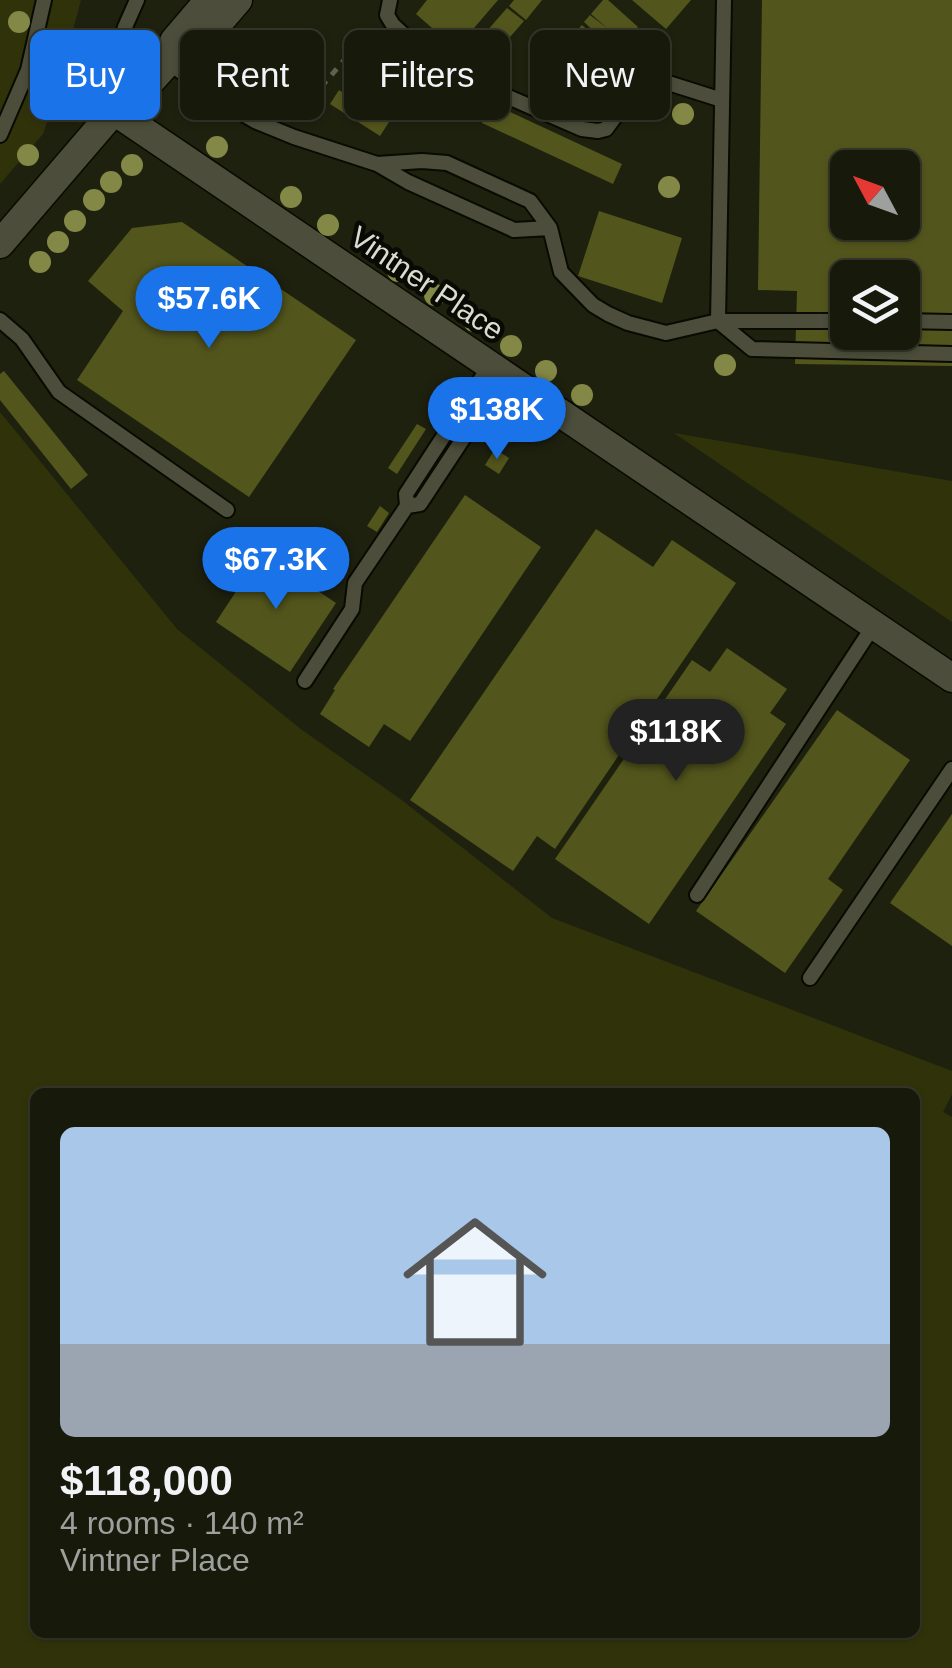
<!DOCTYPE html>
<html lang="en">
<head>
<meta charset="utf-8">
<style>
  :root { --surface:#17190b; --page:#202214; --text:#f1f3f6; --muted:#9ea09d; --line:#36382c; --accent:#1a73e8 }
  body { margin:0; font-family:Helvetica,sans-serif; background:var(--page); color:var(--text); height:100vh; display:flex; flex-direction:column; font-size:38px; white-space:nowrap }
  * { box-sizing:border-box; margin:0 }
  p { font-size:32px; color:var(--muted) }
  .icon { flex:none; width:55px; height:55px; fill:none; stroke:currentColor; stroke-width:2; stroke-linecap:round; stroke-linejoin:round }
  .map { position:relative; flex:1; overflow:hidden }
  .side { position:absolute; left:30px; top:1088px; width:890px; height:550px; display:flex; flex-direction:column; background:var(--surface); border-radius:15px; box-shadow:0 2px 8px #0004,0 0 0 2px var(--line) }
  .side>* { flex:none }
  .hud { position:absolute; left:30px; top:30px; width:892px; height:90px; display:flex; gap:20px }
  .needle { width:65px; rotate:311deg }
  .controls { position:absolute; left:830px; top:150px; display:grid; gap:20px }
  .controls a { display:grid; place-items:center; width:90px; height:90px; border-radius:15px; background:var(--surface); box-shadow:0 2px 8px #0004,0 0 0 2px var(--line); font-size:50px }
  .price { position:absolute; translate:-50% -85px; padding:0 22px; border-radius:35px; background:var(--accent); color:#fff; font-size:32px; line-height:65px; filter:drop-shadow(0 2px 5px #0008) }
  .price::after { content:''; position:absolute; left:50%; top:60px; width:30px; height:22px; margin-left:-15px; background:inherit; clip-path:polygon(0 0,100% 0,50% 100%) }
  .price.current { background:#222; color:#fff }
  ul { padding:0; list-style:none }
  li { display:grid; align-content:center; gap:20px; height:530px; padding:0 30px }
  li+li { border-top:2px solid var(--line) }
  li span { display:grid; place-items:center; height:310px; border-radius:15px; color:#555 }
  li>.icon { margin-inline-start:auto }
  span .icon { width:180px; height:180px; fill:#fffc; stroke-width:1 }
  li b { font-size:42px }
  .pill { padding:0 35px; border-radius:15px; background:var(--surface); box-shadow:0 2px 8px #0004,0 0 0 2px var(--line); font-size:35px; line-height:90px }
  .pill.current { background:var(--accent); color:#fff }
  .map>svg:first-child { display:block }
</style>
</head>
<body>
<div class="map">
<svg width="952" height="1668" viewBox="0 0 952 1668">
  <rect width="100%" height="100%" fill="#1f210f"/>
  <!-- green -->
  <path fill="#30330a" fill-rule="evenodd" d="M0,0h81l-28,104 -10,30 -43,50z
    M0,412l177,217 125,101 97,68 153,120 400,153v23l-9,18 9,5v551h-952zM915,1092v540h-880v-540z
    M674,433l278,48v141z"/>
  <!-- building -->
  <path fill="#53561c" fill-rule="evenodd" d="M427,0h71l-42,49 -40,-35z
    M514,0h28l-16,20 -17,-14z
    M603,0h5l30,27 -22,25 -32,-30 6,-7 17,13 -16,-14z
    M632,0h59l-25,29z
    M762,0h190v366l-157,-2 2,-73 -39,-1zM848,168h54v54h-54zM848,278h54v54h-54z
    M507,8l17,13 -22,25 -16,-14z
    M582,25l33,29 -22,25 -33,-30z
    M292,47l34,28 -13,16 -35,-27z
    M559,50l33,30 -22,23 -32,-29z
    M271,59l9,7 -3,4 11,10 -20,25 -25,-20 21,-25 4,3z
    M339,90l50,32 -9,14 -50,-32z
    M491,103l131,61 -9,20 -131,-61z
    M599,211l83,27 -20,65 -84,-27z
    M182,222l174,118 -107,157 -172,-117 46,-69 -35,-30 44,-53z
    M4,371l84,104 -17,14 -71,-89v-26z
    M417,424l9,5 -29,45 -9,-6z
    M495,449l14,9 -10,16 -14,-9z
    M465,495l76,52 -131,194 -26,-17 -15,23 -49,-33 15,-24 -2,-1z
    M380,506l9,7 -12,19 -10,-6z
    M596,529l57,38 19,-27 64,43 -181,266 -18,-13 -24,35 -103,-71z
    M261,553l75,50 -46,69 -74,-50z
    M727,648l60,41 -17,24 16,11 -137,200 -94,-65 137,-199 18,12z
    M837,710l73,50 -82,119 15,11 -58,83 -89,-62z
    M952,814v132l-62,-43z"/>
  <g fill="none" stroke-linecap="round" stroke-linejoin="round">
    <defs>
      <path id="service" d="M390,0l-3,15 6,10 46,42 143,62 16,2 8,-2 30,-41 12,-9 14,2 60,19
        M168,62l53,39 34,20 39,16 83,27 31,18 106,48 36,-2
        M114,110l2,-49 9,-34 12,-27
        M0,135l28,-65 16,-70
        M377,164l45,-3 25,2 83,38 20,27 11,44 32,33 15,9 20,9 38,10 52,-12h130
        M0,320l22,19 37,53 168,118
        M718,321l6,-321
        M718,321l34,28 200,5
        M902,321l50,1
        M407,506l-1,-12 84,-129
        M305,681l47,-72 3,-26 52,-77 13,-2 85,-129
        M697,895l177,-270
        M810,978l142,-209"/>
      <path id="minor" d="M168,62l21,-5 49,-57
        M114,111l838,567
        M0,244l114,-133 27,-19 27,-30 6,-21 35,-41"/>
    </defs>
    <!-- service casing -->
    <use href="#service" stroke="#090a00" stroke-width="18"/>
    <!-- minor casing -->
    <use href="#minor" stroke="#090a00" stroke-width="31"/>
    <!-- path -->
    <path stroke="#5f6151" stroke-width="5" stroke-dasharray="8 8" stroke-linecap="butt" d="M264,104l23,-29 21,17 8,1 48,-56 11,-7"/>
    <!-- service -->
    <use href="#service" stroke="#4c4e3b" stroke-width="14"/>
    <!-- minor -->
    <use href="#minor" stroke="#4c4e3b" stroke-width="28"/>
  </g>
  <!-- trees -->
  <g fill="#838846">
    <circle cx="19" cy="22" r="11"/>
    <circle cx="67" cy="50" r="11"/>
    <circle cx="62" cy="76" r="11"/>
    <circle cx="683" cy="114" r="11"/>
    <circle cx="217" cy="147" r="11"/>
    <circle cx="28" cy="155" r="11"/>
    <circle cx="132" cy="165" r="11"/>
    <circle cx="111" cy="182" r="11"/>
    <circle cx="669" cy="187" r="11"/>
    <circle cx="291" cy="197" r="11"/>
    <circle cx="94" cy="200" r="11"/>
    <circle cx="75" cy="221" r="11"/>
    <circle cx="328" cy="225" r="11"/>
    <circle cx="58" cy="242" r="11"/>
    <circle cx="40" cy="262" r="11"/>
    <circle cx="398" cy="271" r="11"/>
    <circle cx="435" cy="295" r="11"/>
    <circle cx="474" cy="321" r="11"/>
    <circle cx="511" cy="346" r="11"/>
    <circle cx="725" cy="365" r="11"/>
    <circle cx="546" cy="371" r="11"/>
    <circle cx="582" cy="395" r="11"/>
  </g>
  <g text-anchor="middle" dominant-baseline="central" stroke-width="9" stroke-linejoin="round" paint-order="stroke">
    <!-- street labels -->
    <g font-size="30" fill="#dadcd0" stroke="#090a04">
      <text transform="translate(427 283) rotate(34)">Vintner Place</text>
    </g>
  </g>
</svg>
<div class="controls">
<a><svg class="needle" viewBox="-14 -14 28 28"><path d="M0-13l5 13h-10z" fill="#e53935"/><path d="M0 13l5-13h-10z" fill="#9ea09d"/></svg></a>
<a><svg class="icon" aria-label="layers" viewBox="0 0 24 24"><path d="M12 4l9 5-9 5-9-5zM3 14l9 5 9-5"/></svg></a>
</div>
<b class="price" style="left:209px;top:351px">$57.6K</b>
<b class="price" style="left:497px;top:462px">$138K</b>
<b class="price" style="left:276px;top:612px">$67.3K</b>
<b class="price current" style="left:676px;top:784px">$118K</b>
<div class="hud">
<a class="pill current">Buy</a>
<a class="pill">Rent</a>
<a class="pill">Filters</a>
<a class="pill">New</a>
</div>
<section class="side">
<ul>
<li><span style="background:linear-gradient(#a9c7e8 70%,#9aa5b1 0)"><svg class="icon" aria-label="home" viewBox="0 0 24 24"><path d="M3 11l9-7 9 7M6 9v11h12V9"/></svg></span><div><b>$118,000</b><p>4 rooms · 140 m²</p><p>Vintner Place</p></div></li>
</ul>
</section>
</div>
</body>
</html>
